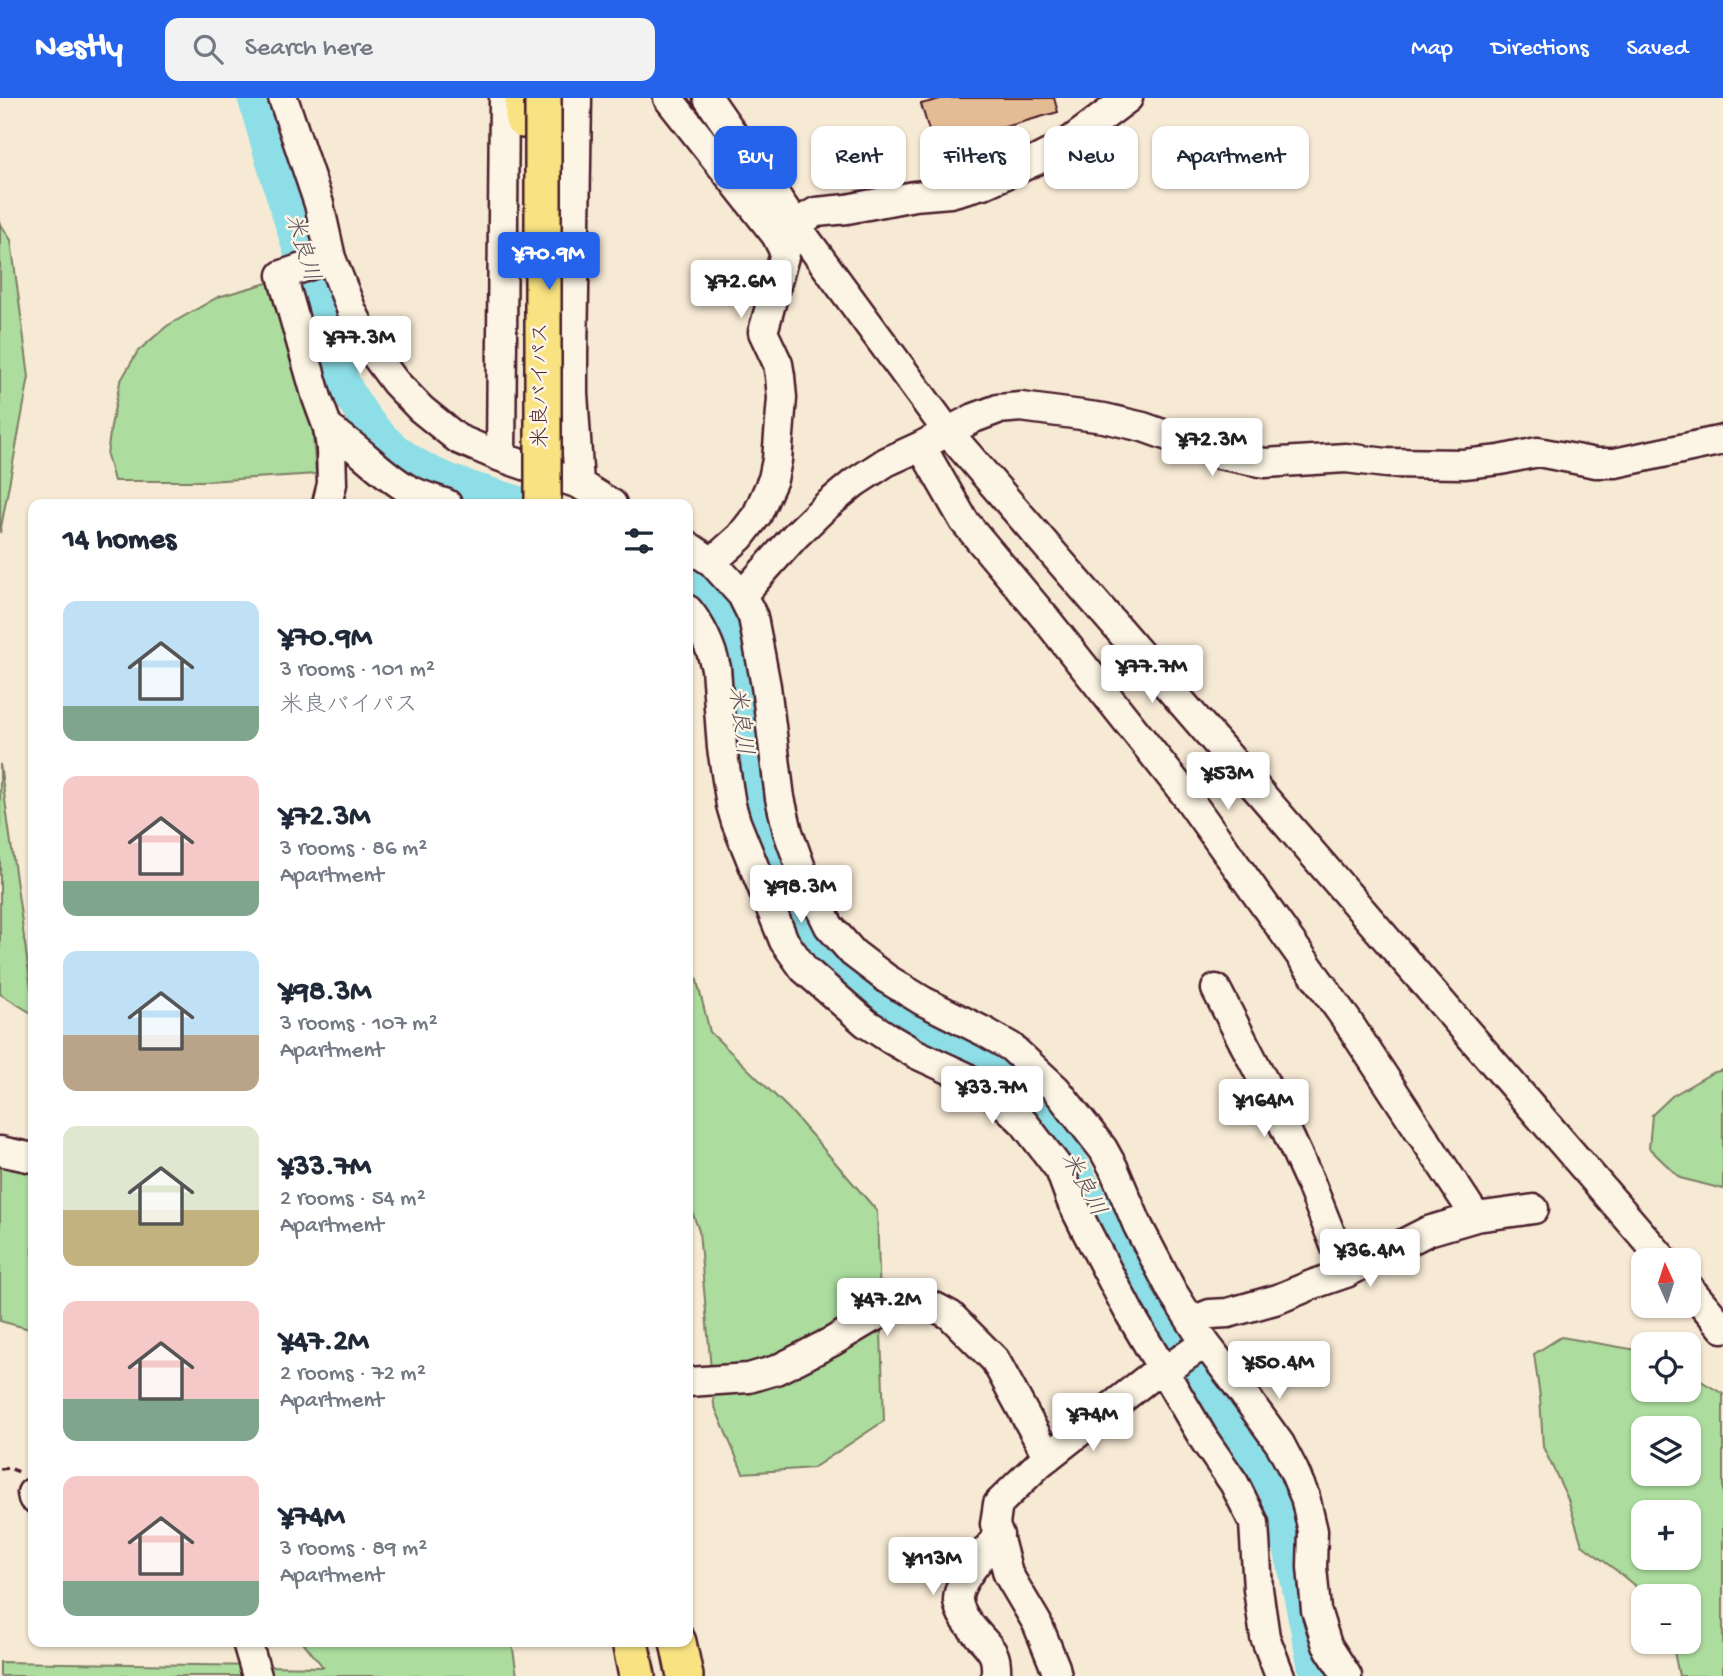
<!DOCTYPE html>
<html lang="en">
<head>
<meta charset="utf-8">
<style>
  :root { --surface:#fff; --page:#f2f2f3; --text:#1f2937; --muted:#747a83; --accent:#2563eb }
  body { margin:0; font-family:"Gochi Hand","Klee One",sans-serif; background:var(--page); color:var(--text); height:100vh; display:flex; flex-direction:column; font-size:26px; white-space:nowrap }
  * { box-sizing:border-box; margin:0 }
  p { font-size:23px; color:var(--muted) }
  .icon { flex:none; width:38px; height:38px; fill:none; stroke:currentColor; stroke-width:2; stroke-linecap:round; stroke-linejoin:round }
  .map { position:relative; flex:1; overflow:hidden }
  .panel { position:absolute; left:28px; top:401px; width:665px; height:1148px; display:flex; flex-direction:column; background:var(--surface); border-radius:14px; box-shadow:0 2px 5px #0004 }
  .panel>* { flex:none }
  .guide { position:absolute; left:714px; top:28px; width:665px; height:63px; display:flex; gap:14px }
  .needle { width:46px; rotate:357deg }
  .buttons { position:absolute; left:1631px; top:1150px; display:grid; gap:14px }
  .buttons a { display:grid; place-items:center; width:70px; height:70px; border-radius:14px; background:var(--surface); box-shadow:0 2px 5px #0004; font-size:35px }
  .price { position:absolute; translate:-50% -60px; padding:0 16px; border-radius:7px; background:#fff; color:#222; font-size:23px; line-height:46px; filter:drop-shadow(0 2px 4px #0008) }
  .price::after { content:''; position:absolute; left:50%; top:42px; width:21px; height:16px; margin-left:-10px; background:inherit; clip-path:polygon(0 0,100% 0,50% 100%) }
  .price.on { background:var(--accent); color:#fff }
  ul { padding:0; list-style:none }
  li { display:flex; align-items:center; gap:21px; height:175px; padding:0 35px }
  li span { display:grid; place-items:center; flex:none; width:196px; height:140px; border-radius:14px; color:#555 }
  li>.icon { margin-inline-start:auto }
  span .icon { width:84px; height:84px; fill:#fffc; stroke-width:1 }
  li b { font-size:30px }
  h2 { display:flex; justify-content:space-between; align-items:center; height:84px; padding:0 35px; font-size:30px }
  .pill { padding:0 24px; border-radius:14px; background:var(--surface); box-shadow:0 2px 5px #0004; font-size:24px; line-height:63px }
  .pill.on { background:var(--accent); color:#fff }
  header { display:flex; align-items:center; gap:42px; box-sizing:border-box; height:98px; padding:0 35px; background:var(--accent); color:#fff }
  header strong { font-size:33px }
  nav { display:flex; gap:38px; margin-inline-start:auto; font-size:24px }
  .search { width:490px; height:63px; background:var(--page); display:flex; align-items:center; gap:18px; box-sizing:border-box; padding:0 24px; border-radius:14px; color:var(--muted); font-size:26px }
  .map>svg:first-child { display:block }
</style>
</head>
<body>
<header>
<strong>Nestly</strong>
<div class="search"><svg class="icon" aria-label="search" viewBox="0 0 24 24"><circle cx="10" cy="10" r="6"/><path d="M15 15l6 6"/></svg>Search here</div>
<nav><a>Map</a><a>Directions</a><a>Saved</a></nav>
</header>
<div class="map">
<svg width="1723" height="1578" viewBox="0 0 1723 1578">
  <rect width="100%" height="100%" fill="#f7ead5"/>
  <filter id="ink" filterUnits="userSpaceOnUse"><feTurbulence type="fractalNoise" baseFrequency=".0143" numOctaves="2"/><feDisplacementMap in="SourceGraphic" scale="14" xChannelSelector="R" yChannelSelector="G"/><feConvolveMatrix kernelMatrix="1 2 1 2 8 2 1 2 1" color-interpolation-filters="sRGB"/></filter>
  <g filter="url(#ink)">
    <!-- green -->
    <path fill="#acdd9e" stroke="#7b7e64" stroke-width="2" fill-rule="evenodd" d="M0,125l11,17 18,137 -29,156z
      M274,183l37,130 5,63 -108,7h-94l-7,-26 4,-29 9,-44 18,-31 29,-25 51,-29z
      M0,666l33,238v12l-33,-20z
      M688,847l22,87 79,77 88,102 7,210 -71,47 -70,5 -29,-68 -15,-174 -11,-31z
      M1723,972v119l-43,-11 -31,-30 3,-33 20,-19 40,-23z
      M33,1061v171l-33,-9v-157z
      M1561,1239l82,14v39h46v-16l34,20v282h-44l-7,-34h17v-46h-42l-30,-25 -35,-26 -14,-46 -25,-52 -3,-50 -6,-43zM1689,1330v46h-46v-46zM1689,1414v46h-46v-46z
      M303,1544h209l5,34h-517v-14l323,5z"/>
    <g fill="none" stroke-linecap="round" stroke-linejoin="round">
      <!-- river -->
      <path stroke="#8ddee6" stroke-width="33" d="M254,0c20,70 41,140 64,210 9,27 17,60 31,85 14,25 33,48 56,64 34,25 79,34 119,47
        M688,482l8,6 32,46 8,37 15,141 57,136 16,19 91,69 56,26 18,10 40,35 31,37 82,155 38,50 96,144 18,75 20,99 7,11"/>
    </g>
    <!-- building -->
    <path fill="#e4bc94" stroke="#4a1f2b" stroke-width="2" d="M944,0h110l4,14 -124,35 -13,-43z"/>
    <g fill="none" stroke-linecap="round" stroke-linejoin="round">
      <defs>
        <path id="minor" d="M283,0l36,106 12,54 21,53 20,40 23,31 26,27 37,30 43,18 78,27 33,20
          M577,0l-4,258v37l6,91
          M668,0l108,137 9,18 -22,79 15,32 2,12 2,22 -5,62 -4,19 -16,36 -17,22 -28,25
          M708,0l87,126 153,208 716,828
          M781,134l35,-20 31,-3 67,-13 36,-3 36,-10 49,-22 29,-15 64,-48
          M328,330c28,17 50,43 78,60 12,7 28,11 41,16
          M921,348l43,75 82,98 139,175 161,225 130,198
          M501,359l3,-359
          M327,406l5,-20 -1,-36 -3,-20 -11,-30 -35,-123 49,-17
          M688,448l24,16 30,33 11,22 13,69 14,112 8,34 14,39 27,55 24,27 34,26 36,22 62,31 26,15 45,42 47,60 10,18 25,59 34,65 33,52 30,39 45,62 14,27 11,26 8,34 -1,36 4,43 11,35 20,31
          M742,497l53,-59 30,-29 29,-24 32,-21 35,-16 53,-28 24,-9 23,-2 83,11 39,9 76,27 46,9 81,-5 40,5 78,1 36,-4 38,-8 58,11h19l108,-23
          M688,512c14,17 23,37 28,58l6,80 9,57 5,17 48,119 20,28 62,54 26,17 24,14 48,22 36,24 24,23 36,47 11,30 16,32 43,82 75,127 29,42 20,40 4,66 7,48 15,39
          M1216,891l48,93 46,100 36,91
          M0,1053l33,7
          M1689,1190l34,40
          M1192,1223l18,-7 18,-1 50,-14 36,-15 32,-11 82,-42 48,-14 58,-8
          M688,1284l61,-4 27,-8 28,-14 29,-15 37,-22 31,-15h16l18,3 15,8 45,45 53,97
          M32,1395l1,5
          M247,1544l10,34
          M996,1578c1,-20 -2,-24 -16,-39 -9,-10 -21,-23 -22,-37 -1,-20 29,-49 41,-65
          M1057,1578l-2,-9 -18,-44 -29,-49 -13,-50 3,-20 42,-41 121,-95 12,-3 32,-22"/>
        <path id="major" d="M523,22v-22
          M630,1544l7,34
          M678,1544l7,34"/>
      </defs>
      <!-- minor casing -->
      <use href="#minor" stroke="#4a1f2b" stroke-width="33"/>
      <!-- major casing -->
      <use href="#major" stroke="#4a1f2b" stroke-width="40"/>
      <!-- path -->
      <path stroke="#4a1f2b" stroke-width="3.5" stroke-dasharray="7 5" stroke-linecap="butt" d="M0,1371l9,-1 13,5"/>
      <!-- minor -->
      <use href="#minor" stroke="#fcf5e5" stroke-width="28"/>
      <!-- major -->
      <use href="#major" stroke="#f8e281" stroke-width="35"/>
      <defs>
        <path id="major-bridge" d="M543,406v-406"/>
      </defs>
      <!-- major-bridge casing -->
      <use href="#major-bridge" stroke="#4a1f2b" stroke-width="40" stroke-linecap="butt"/>
      <!-- major-bridge -->
      <use href="#major-bridge" stroke="#f8e281" stroke-width="35"/>
    </g>
  </g>
  <g text-anchor="middle" dominant-baseline="central" stroke-width="5" stroke-linejoin="round" paint-order="stroke">
    <!-- street labels -->
    <g font-size="21" fill="#4a1f2b" stroke="#fcf5e5">
      <text transform="translate(542 287) rotate(-90)">米良バイパス</text>
    </g>
    <!-- water labels -->
    <g font-size="23" font-style="italic" fill="#5b4f5a" stroke="#fcf5e5">
      <text transform="translate(301 150) rotate(73)">米良川</text>
      <text transform="translate(739 623) rotate(83)">米良川</text>
      <text transform="translate(1082 1087) rotate(62)">米良川</text>
    </g>
  </g>
</svg>
<div class="buttons">
<a><svg class="needle" viewBox="-14 -14 28 28"><path d="M0-13l5 13h-10z" fill="#e53935"/><path d="M0 13l5-13h-10z" fill="#747a83"/></svg></a>
<a><svg class="icon" aria-label="locate" viewBox="0 0 24 24"><circle cx="12" cy="12" r="6"/><path d="M12 2v4M12 18v4M2 12h4M18 12h4"/></svg></a>
<a><svg class="icon" aria-label="layers" viewBox="0 0 24 24"><path d="M12 4l9 5-9 5-9-5zM3 14l9 5 9-5"/></svg></a>
<a>+</a>
<a>−</a>
</div>
<b class="price on" style="left:549px;top:194px">¥70.9M</b>
<b class="price" style="left:741px;top:222px">¥72.6M</b>
<b class="price" style="left:360px;top:278px">¥77.3M</b>
<b class="price" style="left:1212px;top:380px">¥72.3M</b>
<b class="price" style="left:1152px;top:607px">¥77.7M</b>
<b class="price" style="left:1228px;top:714px">¥53M</b>
<b class="price" style="left:801px;top:827px">¥98.3M</b>
<b class="price" style="left:992px;top:1028px">¥33.7M</b>
<b class="price" style="left:1264px;top:1041px">¥164M</b>
<b class="price" style="left:1370px;top:1191px">¥36.4M</b>
<b class="price" style="left:887px;top:1240px">¥47.2M</b>
<b class="price" style="left:1279px;top:1303px">¥50.4M</b>
<b class="price" style="left:1093px;top:1355px">¥74M</b>
<b class="price" style="left:933px;top:1499px">¥113M</b>
<div class="guide">
<a class="pill on">Buy</a>
<a class="pill">Rent</a>
<a class="pill">Filters</a>
<a class="pill">New</a>
<a class="pill">Apartment</a>
</div>
<section class="panel">
<h2>14 homes<svg class="icon" aria-label="filters" viewBox="0 0 24 24"><path d="M4 7h16M4 17h16"/><circle cx="9" cy="7" r="2"/><circle cx="15" cy="17" r="2"/></svg></h2>
<ul>
<li><span style="background:linear-gradient(#bfe0f5 75%,#7fa58c 0)"><svg class="icon" aria-label="home" viewBox="0 0 24 24"><path d="M3 11l9-7 9 7M6 9v11h12V9"/></svg></span><div><b>¥70.9M</b><p>3 rooms · 101 m²</p><p>米良バイパス</p></div></li>
<li><span style="background:linear-gradient(#f6c9c9 75%,#7fa58c 0)"><svg class="icon" aria-label="home" viewBox="0 0 24 24"><path d="M3 11l9-7 9 7M6 9v11h12V9"/></svg></span><div><b>¥72.3M</b><p>3 rooms · 86 m²</p><p>Apartment</p></div></li>
<li><span style="background:linear-gradient(#bfe0f5 60%,#b9a48a 0)"><svg class="icon" aria-label="home" viewBox="0 0 24 24"><path d="M3 11l9-7 9 7M6 9v11h12V9"/></svg></span><div><b>¥98.3M</b><p>3 rooms · 107 m²</p><p>Apartment</p></div></li>
<li><span style="background:linear-gradient(#dfe7d0 60%,#c2b280 0)"><svg class="icon" aria-label="home" viewBox="0 0 24 24"><path d="M3 11l9-7 9 7M6 9v11h12V9"/></svg></span><div><b>¥33.7M</b><p>2 rooms · 54 m²</p><p>Apartment</p></div></li>
<li><span style="background:linear-gradient(#f6c9c9 70%,#7fa58c 0)"><svg class="icon" aria-label="home" viewBox="0 0 24 24"><path d="M3 11l9-7 9 7M6 9v11h12V9"/></svg></span><div><b>¥47.2M</b><p>2 rooms · 72 m²</p><p>Apartment</p></div></li>
<li><span style="background:linear-gradient(#f6c9c9 75%,#7fa58c 0)"><svg class="icon" aria-label="home" viewBox="0 0 24 24"><path d="M3 11l9-7 9 7M6 9v11h12V9"/></svg></span><div><b>¥74M</b><p>3 rooms · 89 m²</p><p>Apartment</p></div></li>
</ul>
</section>
</div>
</body>
</html>
